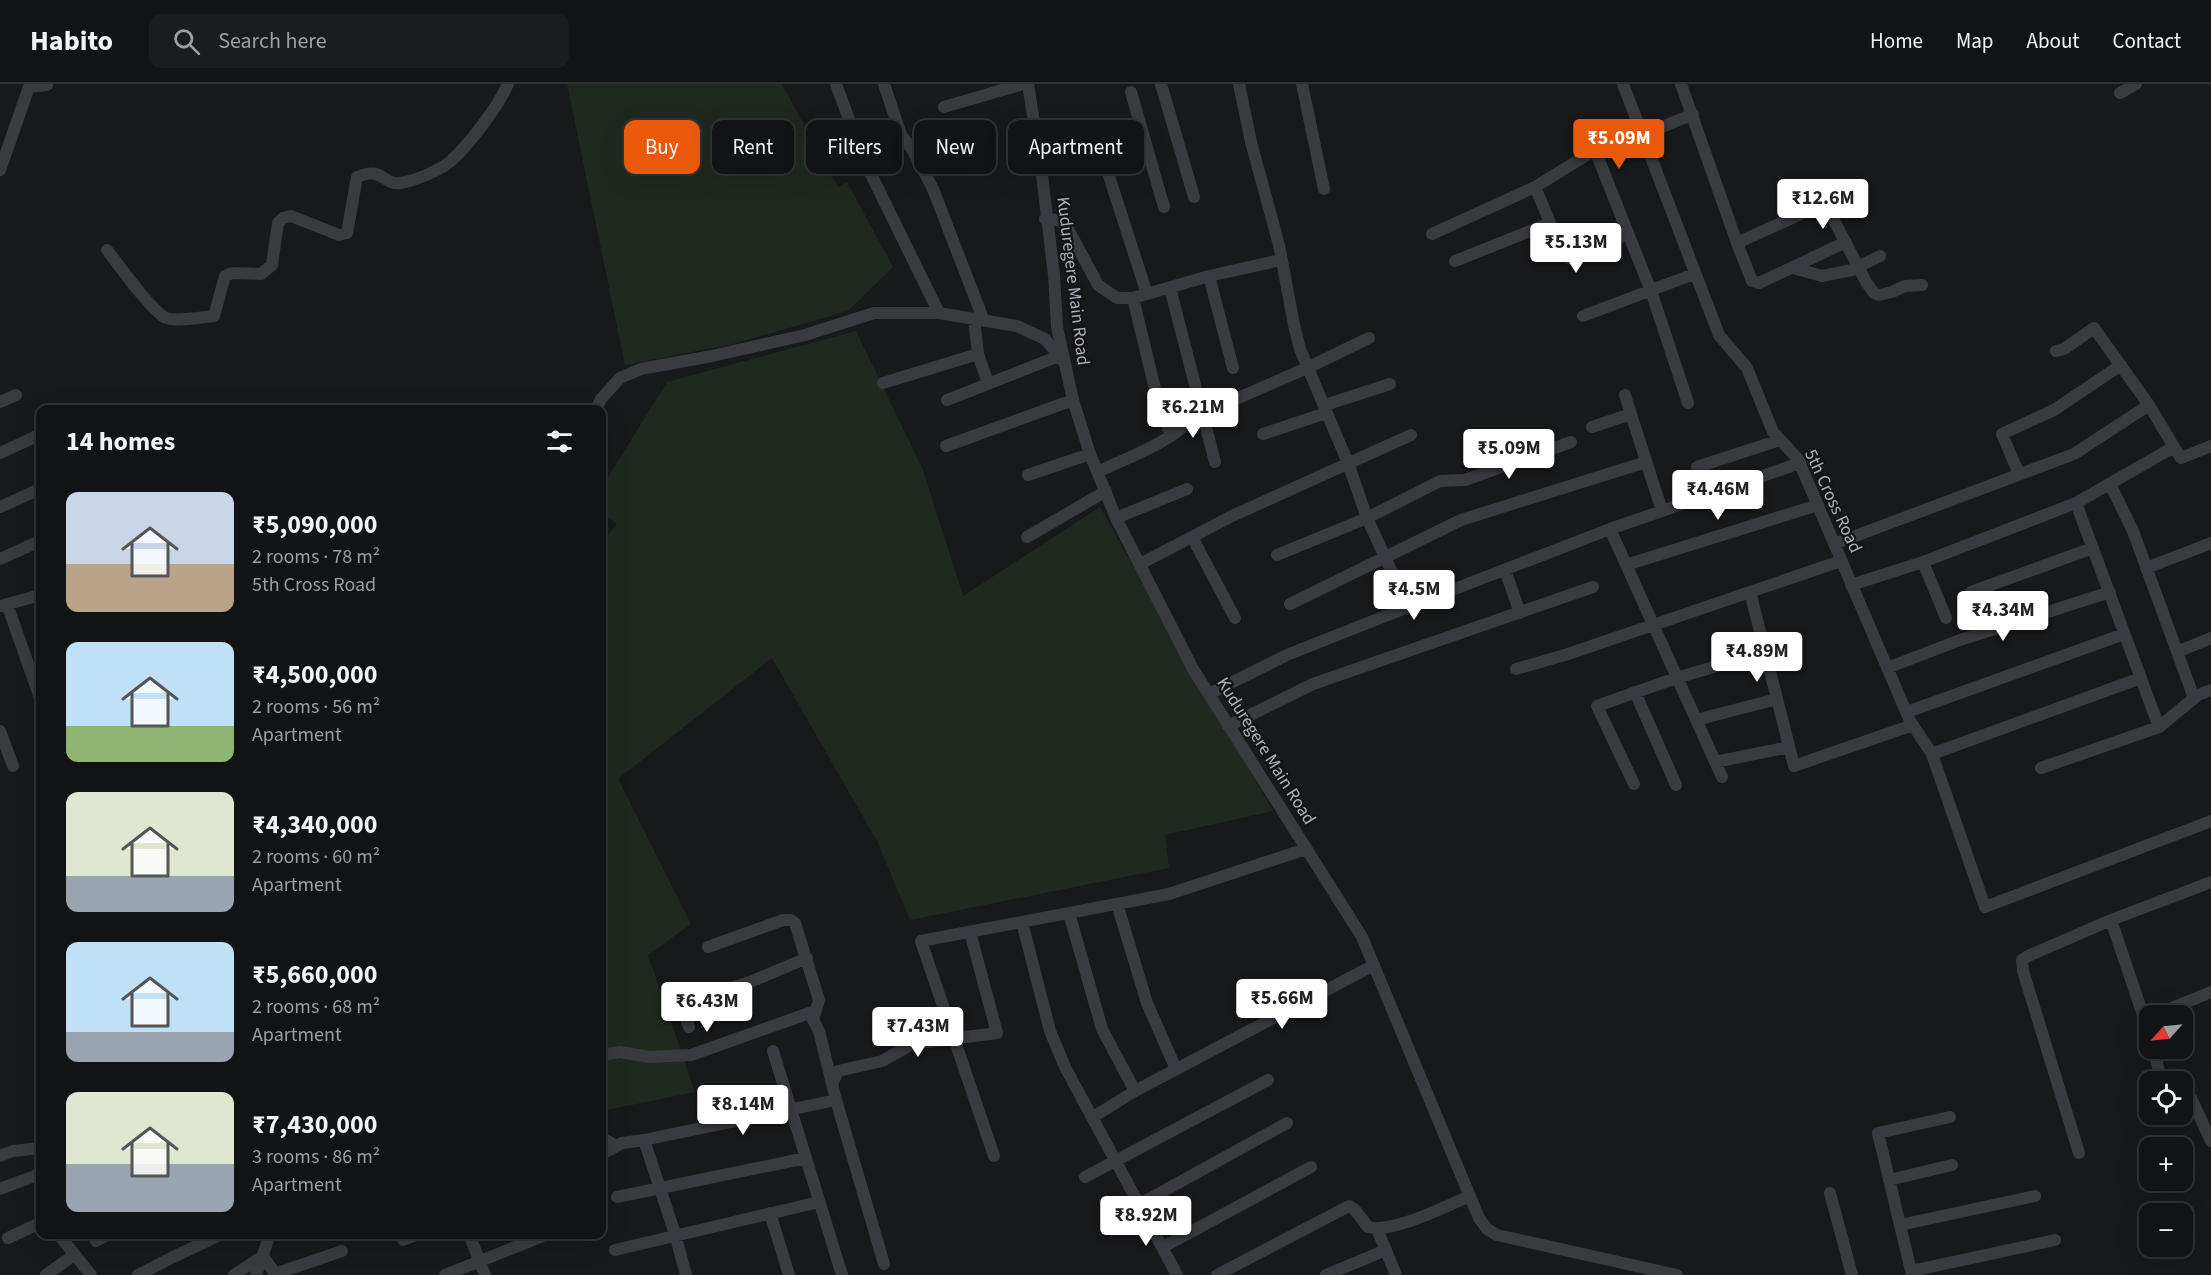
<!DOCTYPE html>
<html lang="en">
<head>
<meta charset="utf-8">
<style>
  :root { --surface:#121314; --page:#1b1c1d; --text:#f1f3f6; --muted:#9c9ea0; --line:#313234; --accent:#ea580c }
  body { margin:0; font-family:"Source Sans 3",sans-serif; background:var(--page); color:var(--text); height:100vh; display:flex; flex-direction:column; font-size:22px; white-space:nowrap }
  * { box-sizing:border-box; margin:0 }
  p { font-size:20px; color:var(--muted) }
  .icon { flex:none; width:33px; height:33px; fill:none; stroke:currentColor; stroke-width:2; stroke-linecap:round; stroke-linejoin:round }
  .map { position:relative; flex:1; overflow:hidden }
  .drawer { position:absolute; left:36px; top:321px; width:570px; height:834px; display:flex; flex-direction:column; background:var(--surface); border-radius:12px; box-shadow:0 6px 24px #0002,0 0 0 2px var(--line) }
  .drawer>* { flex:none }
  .top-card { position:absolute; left:624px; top:36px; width:570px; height:54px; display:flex; gap:12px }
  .needle { width:39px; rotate:243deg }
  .fabs { position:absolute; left:2139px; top:921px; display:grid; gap:12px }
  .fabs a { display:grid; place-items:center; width:54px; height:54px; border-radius:12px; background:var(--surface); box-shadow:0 6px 24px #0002,0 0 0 2px var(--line); font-size:30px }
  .price { position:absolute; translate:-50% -51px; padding:0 14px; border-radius:6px; background:#fff; color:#222; font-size:20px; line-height:39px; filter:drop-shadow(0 2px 3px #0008) }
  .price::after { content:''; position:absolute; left:50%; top:36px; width:18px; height:14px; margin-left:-9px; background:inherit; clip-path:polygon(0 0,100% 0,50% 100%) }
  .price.active { background:var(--accent); color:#fff }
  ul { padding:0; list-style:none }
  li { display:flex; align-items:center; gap:18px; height:150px; padding:0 30px }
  li span { display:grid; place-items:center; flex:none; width:168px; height:120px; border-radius:12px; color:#555 }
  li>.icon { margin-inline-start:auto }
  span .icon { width:72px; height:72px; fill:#fffc; stroke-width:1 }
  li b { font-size:26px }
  h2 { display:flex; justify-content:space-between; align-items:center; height:72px; padding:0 30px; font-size:26px }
  .tag { padding:0 21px; border-radius:12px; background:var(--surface); box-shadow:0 6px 24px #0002,0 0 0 2px var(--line); font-size:21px; line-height:54px }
  .tag.active { background:var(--accent); color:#fff }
  header { display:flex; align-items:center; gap:36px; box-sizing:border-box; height:84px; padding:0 30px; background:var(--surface); border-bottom:2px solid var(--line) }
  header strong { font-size:28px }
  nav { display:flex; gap:33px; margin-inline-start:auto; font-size:21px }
  .search { width:420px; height:54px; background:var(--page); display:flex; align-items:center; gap:15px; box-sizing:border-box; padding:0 21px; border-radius:12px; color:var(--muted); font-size:22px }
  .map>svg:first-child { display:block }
</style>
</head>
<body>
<header>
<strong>Habito</strong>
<div class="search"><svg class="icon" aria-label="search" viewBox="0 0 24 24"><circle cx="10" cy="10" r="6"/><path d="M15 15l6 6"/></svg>Search here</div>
<nav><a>Home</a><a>Map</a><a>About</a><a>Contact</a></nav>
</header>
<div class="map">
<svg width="2211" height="1191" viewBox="0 0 2211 1191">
  <rect width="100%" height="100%" fill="#18191b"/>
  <!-- green -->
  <path fill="#202920" d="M567,0h215l56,103 9,-5 46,85 -45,44 -115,33 -108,21z
    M856,247l67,139 40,126 137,-89 173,304 -108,24 4,33 -259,52 -33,-79 -105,-183 -154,121 73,145 -43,31 47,137 -93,19v-569l15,-18 -15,-11v-26l65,-105z"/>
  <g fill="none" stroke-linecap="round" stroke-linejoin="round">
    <!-- minor -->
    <path stroke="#393b40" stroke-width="12" d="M836,0l28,76 75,153
      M884,0l17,51 11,14 21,40 51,132
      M1028,0l13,83 13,108 3,52 16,73 17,54 26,64 77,151 169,268 117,281 8,11 10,6 180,40
      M1161,0l33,113
      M1239,0l12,58 28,103 15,80 6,24 48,114 19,55 41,89
      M1302,0l22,105
      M1623,0l96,251 28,33 26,64 25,27 112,262 22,33 53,153 226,-86
      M1681,0l56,159 88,-40 41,79 8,11 5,2 13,-3 13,-6 17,-1
      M1131,8l33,115
      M2120,9l16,-9
      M944,23l79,-23
      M1643,51l50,-21
      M1100,64l47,146
      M1041,83l102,-31
      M0,86l29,-83 18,-2
      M1535,103l22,52 11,19c19,2 43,-17 60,-25
      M1045,135l15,1 7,7 31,58 19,13h16l76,-22 72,-16
      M1432,150l103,-47 60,-37 56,141 37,112
      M1737,159l15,38 7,2 87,-41
      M107,166c11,14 45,62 59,68 10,4 36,-1 48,-2l11,-40 7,-3 29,1 11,-9 6,-42 5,-5 8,-2 48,19 8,-2 10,-56c27,-11 25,8 43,6 15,-2 44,-14 54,-25 17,-16 45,-53 54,-74
      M1455,177l95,-38
      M1793,184l29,8 30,-6 28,-14
      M1209,192l24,92
      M1170,204l45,174
      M1133,214l24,99 14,39
      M1583,232l111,-42
      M974,235l4,35 10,29
      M883,299l95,-29
      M1625,311l6,19
      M947,316l112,-44
      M0,318l16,-7
      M1325,321l65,-21
      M596,326l5,-11 19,-21 21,-9 71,-13 93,-21 69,-22h65l78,13 28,13 18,22
      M1592,343l39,-13 31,97
      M1263,350l63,-21
      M946,362l127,-46
      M2174,363l7,11 30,-12
      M0,369l39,-18
      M1697,383l83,-27
      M1098,388c34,-17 81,-31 102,-65l36,-8 71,-31 62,-30
      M2019,390l-17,-40 52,-24 67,-45
      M1028,391l62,-21
      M2110,400l23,47 61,167
      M0,423l40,-18
      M1116,434l71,-29
      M1610,445l112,248
      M1027,453l79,-46
      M1192,453l43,81
      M1834,460l240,-90 75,-49
      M1277,471l90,-37 73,-37 25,-1 106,-38
      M0,475l40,-18
      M1923,478l23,56
      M1140,480l92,-48 179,-81
      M1626,481l192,-60
      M2146,484l65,-25
      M1505,486l15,43
      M1851,501l72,-23 153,-59
      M1750,508l44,174 119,-41
      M1971,508l122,-44
      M7,520l33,94
      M1290,520l171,-84 185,-58
      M1,522l39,-11
      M2177,568l34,-14
      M1887,584l73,-28 150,-48
      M1516,585l52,-15 273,-93
      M1635,608l41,93
      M1209,610l78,-39 121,-48 202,-78 190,-66
      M1907,628l217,-78
      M1696,636l81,-21
      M1228,642l85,-42 280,-97
      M2159,643l39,-32 13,-5
      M0,647l13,35
      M1932,670l209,-76
      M1715,678l74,-15
      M2041,684l118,-41 -83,-224 98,-56 -25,-42 -55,-77 -30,21 -8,2
      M1634,700l-37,-78 79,-28 89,-26
      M1117,820l30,99 29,66
      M1069,829l33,116 33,62
      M2111,836l39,116
      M1022,838l28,109 15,36 112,208
      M708,863l75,-27h8l4,3 24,77 -6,20 6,11 17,69 48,164
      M2152,932l59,-24
      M689,943l-5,-14 2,-5 38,-18 26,-8 57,-24
      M2153,964l9,34
      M773,967l69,224
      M602,971l18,-3 30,5 41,-2 124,-44
      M832,1000l6,-13 44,-10 30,-17 85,-11 -27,-101
      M2182,1009l9,5 20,43
      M1093,1033l42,-26 239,-126
      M602,1054l14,8
      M644,1056l31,94 11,41
      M2079,1069l-56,-182 -1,-11 6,-4 83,-36 100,-38
      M602,1070l20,-11 22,-3 192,-40
      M0,1072l13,-5 27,-3
      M994,1072l-73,-215 248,-47 137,-45
      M1085,1093l183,-97
      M1889,1096l63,-15
      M0,1105l40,-15
      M1830,1109l22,82
      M617,1113l189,-39
      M1140,1120l147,-81
      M770,1129l19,62
      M1900,1141l135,-29
      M1377,1145l19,46
      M58,1150l33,41
      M469,1150l16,41
      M8,1154l32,-15
      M403,1156l16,-6
      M96,1157l14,-7
      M1163,1163l148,-80
      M615,1166l204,-48
      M1911,1187l144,-31
      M275,1190l67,-23
      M46,1191l28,-20
      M138,1191l35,-18 49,-23
      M234,1191l29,-19 13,19
      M256,1191l14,-41
      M445,1191l103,-41
      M1217,1191l132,-69 6,4 13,17c27,6 75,-20 102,-31
      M1326,1191l60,-25
      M1912,1191l-34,-142 72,-16"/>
  </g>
  <g text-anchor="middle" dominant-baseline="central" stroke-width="4.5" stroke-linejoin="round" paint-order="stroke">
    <!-- street labels -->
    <g font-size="18" fill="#aab1bb" stroke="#131416">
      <text transform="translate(1073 197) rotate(83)">Kuduregere Main Road</text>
      <text transform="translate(1833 417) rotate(65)">5th Cross Road</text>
      <text transform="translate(1266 667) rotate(58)">Kuduregere Main Road</text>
    </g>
  </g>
</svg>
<div class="fabs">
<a><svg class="needle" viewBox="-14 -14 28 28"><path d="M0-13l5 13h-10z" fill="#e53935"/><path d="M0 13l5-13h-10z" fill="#9c9ea0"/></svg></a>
<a><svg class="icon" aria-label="locate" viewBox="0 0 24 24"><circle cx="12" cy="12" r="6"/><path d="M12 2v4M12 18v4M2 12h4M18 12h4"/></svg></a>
<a>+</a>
<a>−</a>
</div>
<b class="price active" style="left:1619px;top:86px">₹5.09M</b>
<b class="price" style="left:1823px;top:146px">₹12.6M</b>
<b class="price" style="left:1576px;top:190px">₹5.13M</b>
<b class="price" style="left:1193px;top:355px">₹6.21M</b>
<b class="price" style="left:1509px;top:396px">₹5.09M</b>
<b class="price" style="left:1718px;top:437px">₹4.46M</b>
<b class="price" style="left:1414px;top:537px">₹4.5M</b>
<b class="price" style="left:2003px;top:558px">₹4.34M</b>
<b class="price" style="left:1757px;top:599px">₹4.89M</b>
<b class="price" style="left:1282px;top:946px">₹5.66M</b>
<b class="price" style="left:707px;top:949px">₹6.43M</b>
<b class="price" style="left:918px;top:974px">₹7.43M</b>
<b class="price" style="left:743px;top:1052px">₹8.14M</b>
<b class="price" style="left:1146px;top:1163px">₹8.92M</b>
<div class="top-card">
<a class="tag active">Buy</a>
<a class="tag">Rent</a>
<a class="tag">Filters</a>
<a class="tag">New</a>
<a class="tag">Apartment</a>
</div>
<section class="drawer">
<h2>14 homes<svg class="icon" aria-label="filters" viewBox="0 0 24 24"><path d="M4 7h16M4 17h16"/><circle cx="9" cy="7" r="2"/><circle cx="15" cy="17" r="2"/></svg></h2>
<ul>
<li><span style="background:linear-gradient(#c9d6e8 60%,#b9a48a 0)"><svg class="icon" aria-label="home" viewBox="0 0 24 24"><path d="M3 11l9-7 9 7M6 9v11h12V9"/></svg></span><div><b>₹5,090,000</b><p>2 rooms · 78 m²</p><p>5th Cross Road</p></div></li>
<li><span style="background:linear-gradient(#bfe0f5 70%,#8fb573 0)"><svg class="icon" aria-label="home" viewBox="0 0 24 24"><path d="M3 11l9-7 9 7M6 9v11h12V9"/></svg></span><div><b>₹4,500,000</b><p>2 rooms · 56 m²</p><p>Apartment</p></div></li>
<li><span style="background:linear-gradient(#dfe7d0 70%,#9aa5b1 0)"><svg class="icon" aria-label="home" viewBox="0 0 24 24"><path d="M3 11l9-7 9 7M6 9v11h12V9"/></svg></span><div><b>₹4,340,000</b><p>2 rooms · 60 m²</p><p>Apartment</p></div></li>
<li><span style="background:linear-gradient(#bfe0f5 75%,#9aa5b1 0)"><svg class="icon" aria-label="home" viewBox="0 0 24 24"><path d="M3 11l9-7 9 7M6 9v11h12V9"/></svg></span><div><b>₹5,660,000</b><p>2 rooms · 68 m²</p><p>Apartment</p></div></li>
<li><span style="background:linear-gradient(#dfe7d0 60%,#9aa5b1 0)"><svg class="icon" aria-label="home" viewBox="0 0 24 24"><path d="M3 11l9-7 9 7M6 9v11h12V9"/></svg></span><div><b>₹7,430,000</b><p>3 rooms · 86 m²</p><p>Apartment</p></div></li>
</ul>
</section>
</div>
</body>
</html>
